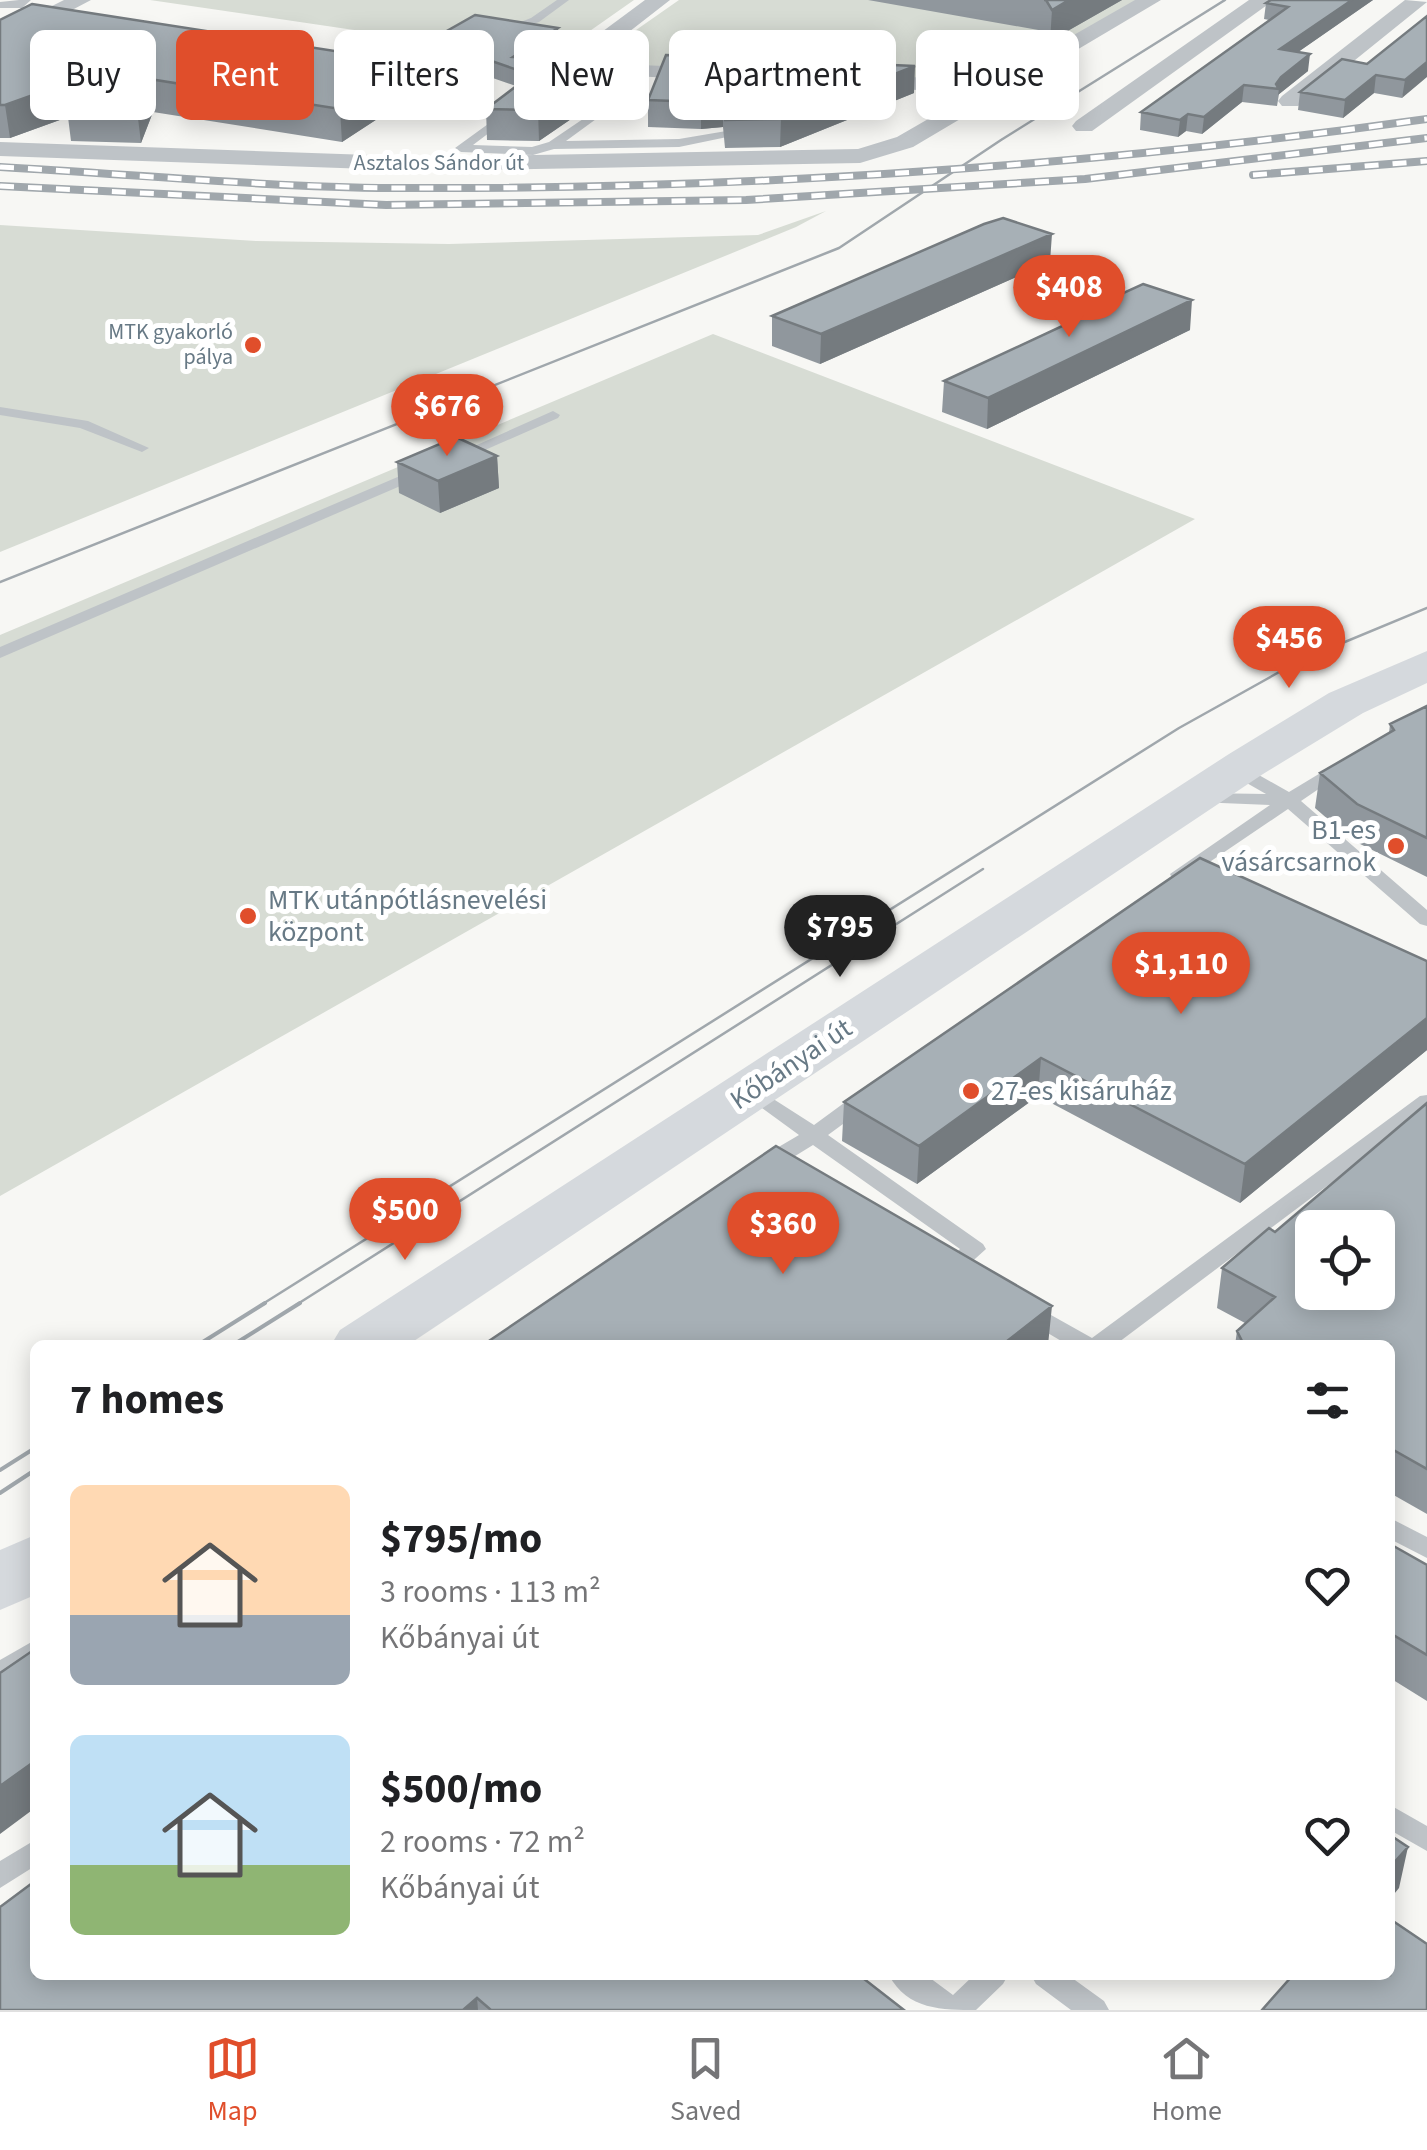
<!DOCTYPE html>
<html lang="en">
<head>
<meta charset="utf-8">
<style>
  :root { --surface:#fff; --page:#f2f2f2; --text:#202124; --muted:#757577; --line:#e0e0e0; --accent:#e04e2b }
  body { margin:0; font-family:"Source Sans 3",sans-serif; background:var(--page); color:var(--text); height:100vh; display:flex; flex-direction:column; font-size:38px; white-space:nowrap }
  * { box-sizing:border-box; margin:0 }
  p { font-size:32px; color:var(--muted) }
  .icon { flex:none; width:55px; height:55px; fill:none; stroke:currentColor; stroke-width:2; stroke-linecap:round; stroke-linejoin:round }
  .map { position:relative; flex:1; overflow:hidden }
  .drawer { position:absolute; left:30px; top:1340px; width:1365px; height:640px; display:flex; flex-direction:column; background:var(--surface); border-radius:15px; box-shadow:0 5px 25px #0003 }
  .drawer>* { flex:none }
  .banner { position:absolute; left:30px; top:30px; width:1368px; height:90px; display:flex; gap:20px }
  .buttons { position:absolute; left:1295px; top:1210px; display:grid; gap:20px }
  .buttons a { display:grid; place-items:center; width:100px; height:100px; border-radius:15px; background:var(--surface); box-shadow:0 5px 25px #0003; font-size:50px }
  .price { position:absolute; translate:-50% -85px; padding:0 22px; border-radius:35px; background:var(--accent); color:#fff; font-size:32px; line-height:65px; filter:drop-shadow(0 2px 5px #0008) }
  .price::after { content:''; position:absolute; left:50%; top:60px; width:30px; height:22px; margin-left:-15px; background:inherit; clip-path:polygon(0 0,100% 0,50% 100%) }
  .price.selected { background:#222; color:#fff }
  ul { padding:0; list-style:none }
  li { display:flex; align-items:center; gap:30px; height:250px; padding:0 40px }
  li span { display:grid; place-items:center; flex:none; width:280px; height:200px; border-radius:15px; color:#555 }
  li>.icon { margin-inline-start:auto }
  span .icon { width:120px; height:120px; fill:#fffc; stroke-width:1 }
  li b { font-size:42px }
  h2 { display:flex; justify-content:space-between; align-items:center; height:120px; padding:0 40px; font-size:42px }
  .pill { padding:0 35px; border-radius:15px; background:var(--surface); box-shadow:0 5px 25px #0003; font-size:35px; line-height:90px }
  .pill.selected { background:var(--accent); color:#fff }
  .menu { display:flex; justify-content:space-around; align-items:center; height:140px; border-top:2px solid var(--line); background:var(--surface); font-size:28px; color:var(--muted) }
  .menu a { display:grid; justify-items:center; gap:5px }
  .menu .selected { color:var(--accent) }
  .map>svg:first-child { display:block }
</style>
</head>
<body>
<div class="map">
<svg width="1427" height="2010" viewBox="0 0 1427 2010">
  <rect width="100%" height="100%" fill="#f7f7f4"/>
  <!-- green -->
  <path fill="#d7dcd4" d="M150,0h484l-67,47 -36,9z
    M679,0h459l-143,83 -409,-18z
    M826,211l-30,16 -796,325v-327l256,16 193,3 309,-9z
    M713,334l482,185 -1195,677v-561z"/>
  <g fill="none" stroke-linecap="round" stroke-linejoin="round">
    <!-- lane -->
    <path fill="#bec3c7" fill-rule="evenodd" d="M19,0h12l-9,8h-22v-6z
      M557,0h12l-30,22 -39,13 -5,-3 36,-14z
      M614,98l6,3 -2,2 -52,38 113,-2 71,-12 6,4 -77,16 -125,2 -21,6 -72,-3 -6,-4 51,-37 4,2v4l-37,28 59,2 17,-5z
      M0,407l88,14 61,27 -7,4 -62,-24 -80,-13z
      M553,411l7,4 -2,3 -96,42 -5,1 -7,-4z
      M421,467l5,2v6l-426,183v-11z
      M1342,760l9,5 -3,4 -47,32 126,109v16l-7,-2 -132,-115 -102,69h-14l-2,-4 100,-69 -73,-3 -3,-4 9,-5 63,1 -35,-20 -3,-4 3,-4h12l46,26z
      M750,1084l64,41 45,-33h14l3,5 -3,5 -45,33 155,109 3,5 -20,18 3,5 -3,5h-16l-10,-9 20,-19 -147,-104 -39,24h-16l-3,-5 3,-5 41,-24 -56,-41 -3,-4 3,-4z
      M1427,1095v16l-312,234h-47l-49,-29 -3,-5 3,-5h16l57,32 328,-242z
      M1390,1518l37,19v21l-37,-19z
      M35,1640v23l-35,20v-23z
      M1390,1805l37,21v25l-37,-21z
      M35,1840v26l-35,22v-27z
      M889,1975h37l27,20 21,-20h34l-5,9 -27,26c-33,0 -69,0 -87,-35z
      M1031,1975h37l36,26 5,9h-38l-35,-26z"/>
    <!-- street -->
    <path fill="#bec3c7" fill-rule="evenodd" d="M64,0h27l-91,48v-16z
      M645,0h25l-81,63 125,5 11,7 -3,5 -162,-7 -3,-5 3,-5z
      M1135,0h26l-248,147 -53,16 -433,8 -427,-15v-14l427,15 431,-8 39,-12 78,-45 -113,-4 -11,-7 3,-5 143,3z
      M1249,0h25l-182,131h-16l-4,-5 4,-5z
      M1405,0l22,2 -129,104h-16l-4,-5 4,-5z"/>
    <!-- secondary -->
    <path fill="#d5d9dd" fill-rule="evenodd" d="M1427,651v32l-64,30 -100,61 -855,571h-77l9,-15 889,-576 100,-61z
      M35,1535v60l-35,15v-60z"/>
    <!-- tram-far1 -->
    <path stroke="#a0a7ac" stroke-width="2.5" d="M0,582l839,-334 162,-108 224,-140
      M261,1305l918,-577 120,-67 128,-53
      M296,1305l687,-436"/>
    <!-- tram -->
    <path stroke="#a0a7ac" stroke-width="4" d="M198,1345l67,-42
      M233,1345l67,-42
      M0,1470l35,-22
      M0,1493l35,-23"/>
    <defs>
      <path id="rail" d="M0,167c131,7 262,20 393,21 346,2 691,-21 1034,-69
        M1253,175l174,-14
        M0,186l386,19 360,-5 339,-21 342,-41"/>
    </defs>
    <!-- rail casing -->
    <use href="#rail" stroke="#a0a7ac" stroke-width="8"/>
    <!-- rail -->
    <use href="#rail" stroke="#fff" stroke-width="5" stroke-dasharray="14" stroke-linecap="butt"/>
  </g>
  <!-- wall -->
  <path fill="#90979d" d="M868,0h254l-72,41 -6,-10z
    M1271,0h102l-75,52 10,19 -29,23 -2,12 -35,-4 -40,32 -16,-3 -8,6 -38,-7 1,-18 128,-92 -5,-1 2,-16z
    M1427,16l-25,82 -28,-5 -31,25 -45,-8 2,-18 67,-28z
    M0,20l414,75 -72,47 -189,-30 -12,31 -70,-2 -3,-24 -58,21h-10z
    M558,28l1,17 -21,13 8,1v5l81,-14 1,30 -89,61 -52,-1 -1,-31 30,-23 -84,-29 -1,-17z
    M666,55l248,38 -134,54 -55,1 -2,-21 -22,2 -53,-2v-27z
    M1050,262l-230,102 -48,-18v-30z
    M1064,320l126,10 -203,99 -45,-17 2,-31 119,-56z
    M497,456l2,32 -59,25 -41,-20 -2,-31z
    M1427,706v171l-75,-37 -37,-32 5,-35 69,-40 1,-9z
    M1427,961v89l-187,153 -202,-107 -121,88 -75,-43 2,-39z
    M1427,1103v411l-37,-21v-148h-155l2,-14 8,-8 -28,-15 5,-40 53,-36z
    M1390,1544l37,21v136l-37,-23z
    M0,1907l904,103h-904z"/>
  <!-- shaded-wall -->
  <path fill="#757b7f" d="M1069,0h53l-72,41 2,-31z
    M1352,0h21l-95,66 2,-17z
    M558,28l1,17 -40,26 -6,-14z
    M627,50l1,30 -89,61 -1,-31z
    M1310,54l-2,17 -30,24 1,-6 -3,-5 5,-7z
    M546,59l1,17 -20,14 -1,-17z
    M1427,62v15l-25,21 3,-18z
    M412,63l2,32 -72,47 -2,-33z
    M915,66l-1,27 -134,54 1,-28 -58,-6v14l-22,2v-27l112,-22v26z
    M1376,75l-2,18 -31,25 2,-18z
    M86,76l-19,32 1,9 -58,21 -5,-33z
    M149,79l4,33 -12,31 -4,-33z
    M1244,85l-2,17 -40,32 2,-17z
    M1188,114l-2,17 -8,6 2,-17z
    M1052,234l-2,28 -230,102 1,-30z
    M1192,300l-2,30 -203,99 1,-31z
    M497,456l2,32 -59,25 -2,-32z
    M1427,1018v32l-187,153 5,-39z
    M1041,1058l-3,38 -121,88 2,-38z
    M1052,1306l-4,39h-46z
    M35,1761v47l-35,26v-48z
    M1408,1847l-9,41 -9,11v-32z
    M477,1998l1,12h-15z"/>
  <!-- building -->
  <path fill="#a7b0b6" stroke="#757b7f" stroke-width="2.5" fill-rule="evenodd" d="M1044,0h25l-17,10 -6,-10z
    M1271,0h81l-72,49 30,5 -29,23 -5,7 3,5 -35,-4 -40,32 -16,-3 -8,6 -39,-8 147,-105 -22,-4z
    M32,4l380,59 -72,46 -191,-30 -12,31 -70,-2 19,-32 -81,29h-5v-85z
    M475,15l83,13 -45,29 33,2 -20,14 -95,-33z
    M1427,16v46l-22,18 -29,-5 -31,25 -45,-8 42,-33 25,5z
    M568,47l59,3 -89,60 -52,-1z
    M666,55l249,11 -134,53 -56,1 -2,-7 54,-4 45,-18 1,-6 -10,-5 -40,15 -72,7 -53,-2z
    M1003,218l49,16 -231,100 -49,-18 212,-92z
    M1143,284l49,16 -204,98 -44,-17 127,-59 -7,-2z
    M456,437l41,19 -59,25 -41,-19z
    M1427,706v132l-70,-34 -37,-31 74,-43 -4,-6z
    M1200,858l227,103v57l-182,146 -204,-106 -122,88 -75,-44z
    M1427,1103v366l-37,-21v-103h-146l-7,-14 38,-34 -53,-29 47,-40 6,4zM1312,1228h66v64h-66z
    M776,1146l276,160 -50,39h-519z
    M1390,1544l37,21v90l-37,-22z
    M35,1649v112l-35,25v-113z
    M1390,1835l18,12 -18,20z
    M35,1881v94h824l45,35h-413l-14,-12 -14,12h-463v-103z
    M1390,1919l37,25v66h-165l31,-35h97z"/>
  <!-- markers -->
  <g fill="#e04e2b" stroke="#fff" stroke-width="4">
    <circle cx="253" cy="345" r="10"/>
    <circle cx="1396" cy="846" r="10"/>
    <circle cx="248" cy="916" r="10"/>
    <circle cx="971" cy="1091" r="10"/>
  </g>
  <g text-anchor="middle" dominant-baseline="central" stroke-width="10" stroke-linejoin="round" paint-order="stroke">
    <!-- far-street labels -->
    <g font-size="22" fill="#677985" stroke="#fff">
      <text x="439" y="163">Asztalos Sándor út</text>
    </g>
    <!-- far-poi labels -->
    <g font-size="22" fill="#677985" stroke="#fff" text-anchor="end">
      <text x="233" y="332">MTK gyakorló<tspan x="233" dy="25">pálya</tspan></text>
    </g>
    <!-- poi labels -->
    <g font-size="28" fill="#677985" stroke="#fff" text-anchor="start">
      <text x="1376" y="830" text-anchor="end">B1-es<tspan x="1376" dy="32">vásárcsarnok</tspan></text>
      <text x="268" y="900">MTK utánpótlásnevelési<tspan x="268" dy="32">központ</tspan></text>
      <text x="991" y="1091">27-es kisáruház</text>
    </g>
    <!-- street labels -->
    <g font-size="28" fill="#677985" stroke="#fff">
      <text transform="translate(791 1064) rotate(-34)">Kőbányai út</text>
    </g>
  </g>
</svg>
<div class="buttons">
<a><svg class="icon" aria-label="locate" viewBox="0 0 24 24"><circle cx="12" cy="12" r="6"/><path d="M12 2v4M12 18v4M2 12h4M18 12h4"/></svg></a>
</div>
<b class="price" style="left:1069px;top:340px">$408</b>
<b class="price" style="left:447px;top:459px">$676</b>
<b class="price" style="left:1289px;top:691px">$456</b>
<b class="price selected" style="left:840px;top:980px">$795</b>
<b class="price" style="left:1181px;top:1017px">$1,110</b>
<b class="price" style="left:405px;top:1263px">$500</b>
<b class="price" style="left:783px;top:1277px">$360</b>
<div class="banner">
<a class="pill">Buy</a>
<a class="pill selected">Rent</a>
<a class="pill">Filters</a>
<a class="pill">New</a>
<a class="pill">Apartment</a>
<a class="pill">House</a>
</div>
<section class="drawer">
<h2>7 homes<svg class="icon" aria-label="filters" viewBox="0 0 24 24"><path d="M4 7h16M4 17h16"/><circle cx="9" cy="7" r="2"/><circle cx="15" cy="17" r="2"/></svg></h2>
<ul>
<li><span style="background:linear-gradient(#ffd9b3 65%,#9aa5b1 0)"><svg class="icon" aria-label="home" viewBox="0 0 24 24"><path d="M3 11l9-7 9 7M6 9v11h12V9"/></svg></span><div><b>$795/mo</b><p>3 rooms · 113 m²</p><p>Kőbányai út</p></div><svg class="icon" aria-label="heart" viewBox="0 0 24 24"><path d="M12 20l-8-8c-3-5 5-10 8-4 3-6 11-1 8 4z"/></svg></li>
<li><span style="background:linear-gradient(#bfe0f5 65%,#8fb573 0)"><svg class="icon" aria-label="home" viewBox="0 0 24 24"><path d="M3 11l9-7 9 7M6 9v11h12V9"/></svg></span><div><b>$500/mo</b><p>2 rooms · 72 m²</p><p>Kőbányai út</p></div><svg class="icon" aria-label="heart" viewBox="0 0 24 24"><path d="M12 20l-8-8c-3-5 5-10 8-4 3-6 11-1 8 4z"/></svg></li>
</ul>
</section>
</div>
<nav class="menu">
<a class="selected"><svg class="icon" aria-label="map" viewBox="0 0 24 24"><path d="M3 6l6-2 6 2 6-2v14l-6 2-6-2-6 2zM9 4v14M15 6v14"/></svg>Map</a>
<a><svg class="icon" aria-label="saved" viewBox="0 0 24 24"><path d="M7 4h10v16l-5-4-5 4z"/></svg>Saved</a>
<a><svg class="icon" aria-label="home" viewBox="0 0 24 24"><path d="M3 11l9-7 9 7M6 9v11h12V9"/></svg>Home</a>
</nav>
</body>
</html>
